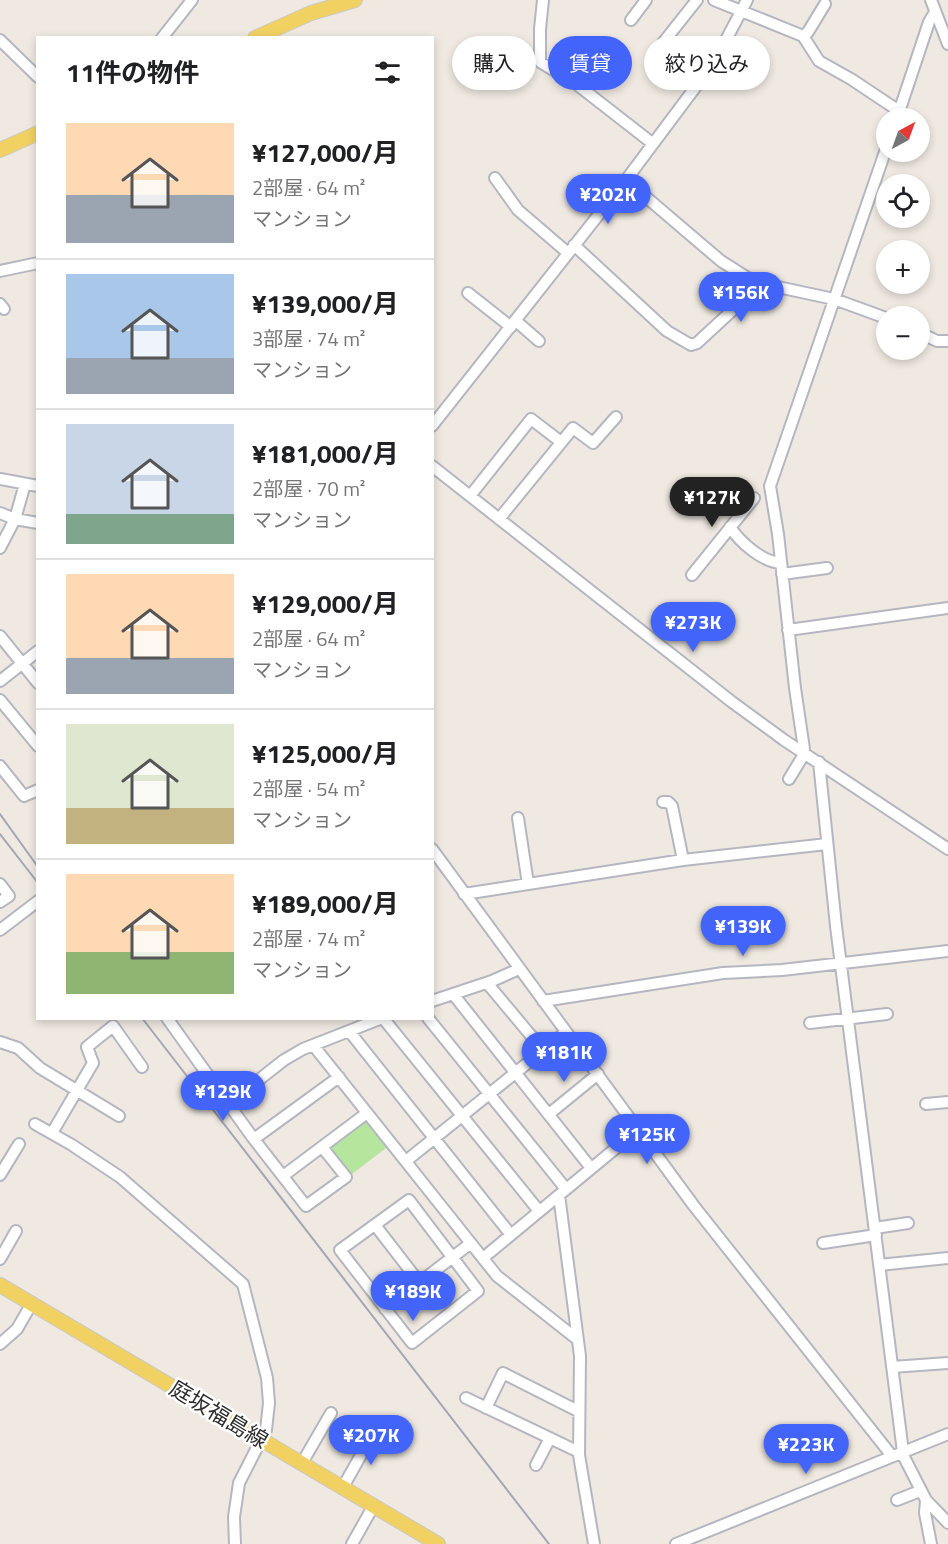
<!DOCTYPE html>
<html lang="ja">
<head>
<meta charset="utf-8">
<style>
  :root { --surface:#fff; --page:#f6f6f6; --text:#202124; --muted:#757577; --line:#e0e0e0; --accent:#4264fb }
  body { margin:0; font-family:"Titillium Web","Noto Sans JP",sans-serif; background:var(--page); color:var(--text); height:100vh; display:flex; flex-direction:column; font-size:22px; white-space:nowrap }
  * { box-sizing:border-box; margin:0 }
  p { font-size:20px; color:var(--muted) }
  .icon { flex:none; width:33px; height:33px; fill:none; stroke:currentColor; stroke-width:2; stroke-linecap:round; stroke-linejoin:round }
  .map { position:relative; flex:1; overflow:hidden }
  .panel { position:absolute; left:36px; top:36px; width:398px; height:984px; display:flex; flex-direction:column; background:var(--surface); border-radius:0px; box-shadow:0 3px 9px #0003 }
  .panel>* { flex:none }
  .hud { position:absolute; left:452px; top:36px; width:406px; height:54px; display:flex; gap:12px }
  .needle { width:39px; rotate:41deg }
  .tools { position:absolute; left:876px; top:108px; display:grid; gap:12px }
  .tools a { display:grid; place-items:center; width:54px; height:54px; border-radius:50%; background:var(--surface); box-shadow:0 3px 9px #0003; font-size:30px }
  .price { position:absolute; translate:-50% -51px; padding:0 14px; border-radius:21px; background:var(--accent); color:#fff; font-size:20px; line-height:39px; filter:drop-shadow(0 2px 3px #0008) }
  .price::after { content:''; position:absolute; left:50%; top:36px; width:18px; height:14px; margin-left:-9px; background:inherit; clip-path:polygon(0 0,100% 0,50% 100%) }
  .price.current { background:#222; color:#fff }
  ul { padding:0; list-style:none }
  li { display:flex; align-items:center; gap:18px; height:150px; padding:0 30px }
  li+li { border-top:2px solid var(--line) }
  li span { display:grid; place-items:center; flex:none; width:168px; height:120px; border-radius:0px; color:#555 }
  li>.icon { margin-inline-start:auto }
  span .icon { width:72px; height:72px; fill:#fffc; stroke-width:1 }
  li b { font-size:26px }
  h2 { display:flex; justify-content:space-between; align-items:center; height:72px; padding:0 30px; font-size:26px }
  .tag { padding:0 21px; border-radius:27px; background:var(--surface); box-shadow:0 3px 9px #0003; font-size:21px; line-height:54px }
  .tag.current { background:var(--accent); color:#fff }
  .map>svg:first-child { display:block }
</style>
</head>
<body>
<div class="map">
<svg width="948" height="1544" viewBox="0 0 948 1544">
  <rect width="100%" height="100%" fill="#efe9e1"/>
  <!-- park -->
  <path fill="#b6e59e" d="M367,1115l23,30 -42,32 -23,-30z"/>
  <g fill="none" stroke-linecap="round" stroke-linejoin="round">
    <defs>
      <path id="minor" d="M543,0l-3,29v33l35,21 77,60
        M714,0l89,36 5,-4 17,-28
        M931,0l17,44
        M631,20l15,-20
        M803,36l16,25 32,18 48,32
        M162,38l30,-38
        M0,40l38,37
        M662,44l35,-44
        M897,118l32,-96 6,-10
        M495,178l23,32 50,43
        M574,245l93,86 24,14 6,-2 53,-49 5,-8 -1,-4 -33,-21 -95,-81
        M0,271l38,-8
        M754,282l80,17 52,19
        M468,293l43,34
        M0,304l4,5
        M516,321l23,20
        M920,333l17,8h11
        M432,426l194,-246 89,-119 32,-61
        M432,466l300,236 52,38 164,109
        M0,479l38,7
        M470,496l61,-77 30,23
        M0,513l15,6 23,4
        M499,519l74,-91 20,15 23,-26
        M730,527c10,15 32,35 51,36
        M0,548l15,-29 10,-35
        M782,574l45,-6
        M692,575l62,-77
        M788,630l160,-22
        M0,636l38,47
        M0,681l38,-30
        M0,700l38,46
        M819,762l17,164 67,526
        M0,766l24,30 14,-6
        M789,779l14,-23 1,-7 -9,-61 -17,-154 -8,-48 116,-337
        M663,802h5l4,4 11,54
        M518,818l10,66
        M432,849l262,357 198,250
        M0,884l9,12 -9,6
        M464,894l219,-34 144,-16
        M0,930l38,-29
        M487,983l56,67
        M453,994l138,174
        M432,1001l60,-20 27,-12
        M543,1001l180,-28 59,-3 166,-19
        M167,1018l86,120 53,68 40,-29 -24,-30
        M383,1018l156,193
        M428,1018l138,171
        M810,1023l77,-9
        M349,1031l162,204
        M0,1042l18,6 22,20 79,48
        M313,1045l184,231 80,63
        M228,1104l56,-44 19,-11 79,-31
        M926,1104l22,-2
        M549,1114l49,-40
        M35,1124l37,21 48,32 123,107 24,94 2,25 -3,27 -27,53 -5,34 1,27
        M52,1133l41,-70 -6,-16 26,-21 29,41
        M254,1139l85,-62
        M406,1161l160,-129
        M0,1175l19,-31
        M283,1176l84,-63
        M559,1195l21,161 -1,99 15,89
        M409,1200l69,91 -66,52 -72,-93z
        M375,1225l44,57
        M875,1228l33,-5
        M823,1243l53,-8
        M483,1258l156,-129
        M0,1259l16,-28
        M879,1265l69,-7
        M385,1309l86,-66
        M0,1344l17,-15 15,-26
        M892,1367l56,-4
        M466,1398l113,54
        M486,1408l17,-35 75,38
        M902,1453l24,47 22,23
        M302,1463l29,-50
        M536,1465l14,-27
        M343,1487l32,-57
        M897,1500l23,-9
        M926,1500l-1,13 6,31
        M352,1544l22,-39
        M676,1544l272,-110"/>
      <path id="major" d="M255,38l56,-25 44,-13
        M0,150l38,-17
        M0,1285l438,259"/>
    </defs>
    <!-- minor casing -->
    <use href="#minor" stroke="#b4b7c1" stroke-width="14"/>
    <!-- major casing -->
    <use href="#major" stroke="#c9c9c9" stroke-width="16"/>
    <!-- minor -->
    <use href="#minor" stroke="#fff" stroke-width="10"/>
    <!-- major -->
    <use href="#major" stroke="#f2d163" stroke-width="14"/>
    <!-- rail -->
    <path stroke="#a3a6b8" stroke-width="2" d="M0,814l38,53
      M0,834l38,49
      M142,1018l407,526"/>
  </g>
  <g text-anchor="middle" dominant-baseline="central" stroke-width="5" stroke-linejoin="round" paint-order="stroke">
    <!-- street labels -->
    <g font-size="22" fill="#2e2e2e" stroke="#fff">
      <text transform="translate(219 1414) rotate(31)">庭坂福島線</text>
    </g>
  </g>
</svg>
<div class="tools">
<a><svg class="needle" viewBox="-14 -14 28 28"><path d="M0-13l5 13h-10z" fill="#e53935"/><path d="M0 13l5-13h-10z" fill="#757577"/></svg></a>
<a><svg class="icon" aria-label="locate" viewBox="0 0 24 24"><circle cx="12" cy="12" r="6"/><path d="M12 2v4M12 18v4M2 12h4M18 12h4"/></svg></a>
<a>+</a>
<a>−</a>
</div>
<b class="price" style="left:608px;top:225px">¥202K</b>
<b class="price" style="left:741px;top:323px">¥156K</b>
<b class="price current" style="left:712px;top:528px">¥127K</b>
<b class="price" style="left:693px;top:653px">¥273K</b>
<b class="price" style="left:743px;top:957px">¥139K</b>
<b class="price" style="left:564px;top:1083px">¥181K</b>
<b class="price" style="left:223px;top:1122px">¥129K</b>
<b class="price" style="left:647px;top:1165px">¥125K</b>
<b class="price" style="left:413px;top:1322px">¥189K</b>
<b class="price" style="left:371px;top:1466px">¥207K</b>
<b class="price" style="left:806px;top:1475px">¥223K</b>
<div class="hud">
<a class="tag">購入</a>
<a class="tag current">賃貸</a>
<a class="tag">絞り込み</a>
</div>
<section class="panel">
<h2>11件の物件<svg class="icon" aria-label="filters" viewBox="0 0 24 24"><path d="M4 7h16M4 17h16"/><circle cx="9" cy="7" r="2"/><circle cx="15" cy="17" r="2"/></svg></h2>
<ul>
<li><span style="background:linear-gradient(#ffd9b3 60%,#9aa5b1 0)"><svg class="icon" aria-label="home" viewBox="0 0 24 24"><path d="M3 11l9-7 9 7M6 9v11h12V9"/></svg></span><div><b>¥127,000/月</b><p>2部屋 · 64 m²</p><p>マンション</p></div></li>
<li><span style="background:linear-gradient(#a9c7e8 70%,#9aa5b1 0)"><svg class="icon" aria-label="home" viewBox="0 0 24 24"><path d="M3 11l9-7 9 7M6 9v11h12V9"/></svg></span><div><b>¥139,000/月</b><p>3部屋 · 74 m²</p><p>マンション</p></div></li>
<li><span style="background:linear-gradient(#c9d6e8 75%,#7fa58c 0)"><svg class="icon" aria-label="home" viewBox="0 0 24 24"><path d="M3 11l9-7 9 7M6 9v11h12V9"/></svg></span><div><b>¥181,000/月</b><p>2部屋 · 70 m²</p><p>マンション</p></div></li>
<li><span style="background:linear-gradient(#ffd9b3 70%,#9aa5b1 0)"><svg class="icon" aria-label="home" viewBox="0 0 24 24"><path d="M3 11l9-7 9 7M6 9v11h12V9"/></svg></span><div><b>¥129,000/月</b><p>2部屋 · 64 m²</p><p>マンション</p></div></li>
<li><span style="background:linear-gradient(#dfe7d0 70%,#c2b280 0)"><svg class="icon" aria-label="home" viewBox="0 0 24 24"><path d="M3 11l9-7 9 7M6 9v11h12V9"/></svg></span><div><b>¥125,000/月</b><p>2部屋 · 54 m²</p><p>マンション</p></div></li>
<li><span style="background:linear-gradient(#ffd9b3 65%,#8fb573 0)"><svg class="icon" aria-label="home" viewBox="0 0 24 24"><path d="M3 11l9-7 9 7M6 9v11h12V9"/></svg></span><div><b>¥189,000/月</b><p>2部屋 · 74 m²</p><p>マンション</p></div></li>
</ul>
</section>
</div>
</body>
</html>
